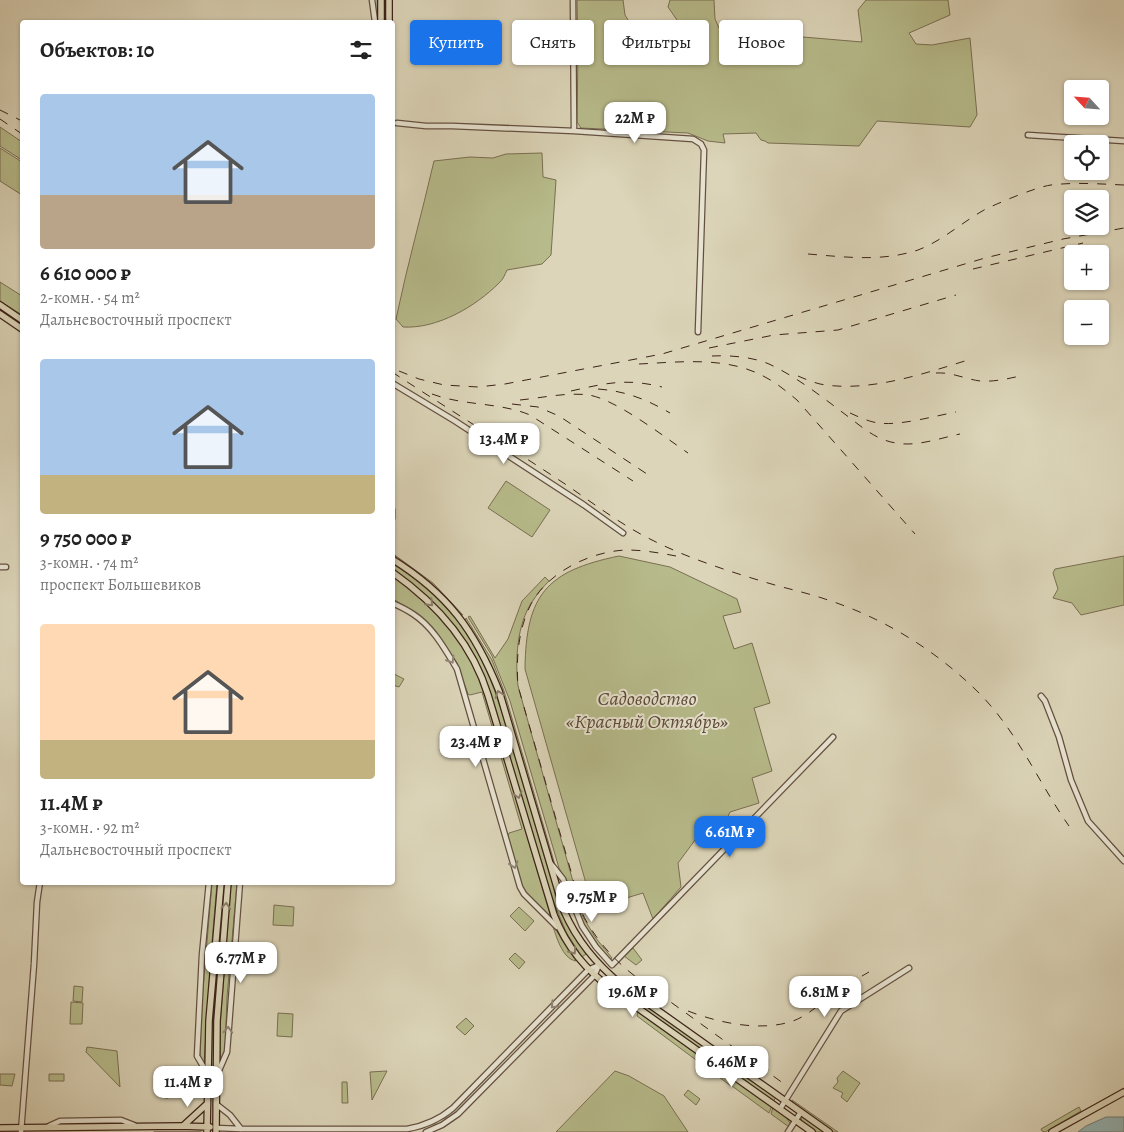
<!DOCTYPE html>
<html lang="ru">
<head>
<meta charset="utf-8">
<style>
  :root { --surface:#fff; --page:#f6f6f6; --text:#222; --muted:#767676; --accent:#1a73e8 }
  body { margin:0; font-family:Alegreya,serif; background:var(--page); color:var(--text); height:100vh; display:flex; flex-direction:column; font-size:19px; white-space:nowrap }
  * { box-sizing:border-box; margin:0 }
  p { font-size:16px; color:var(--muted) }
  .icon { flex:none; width:28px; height:28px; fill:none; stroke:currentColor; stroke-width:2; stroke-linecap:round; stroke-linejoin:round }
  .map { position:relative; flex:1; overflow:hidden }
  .drawer { position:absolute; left:20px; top:20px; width:375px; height:865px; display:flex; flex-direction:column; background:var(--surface); border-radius:5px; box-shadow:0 1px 4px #0004 }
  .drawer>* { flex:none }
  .guide { position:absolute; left:410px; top:20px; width:475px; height:45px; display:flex; gap:10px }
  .needle { width:32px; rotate:296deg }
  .fabs { position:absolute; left:1064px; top:80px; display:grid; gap:10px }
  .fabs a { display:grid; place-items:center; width:45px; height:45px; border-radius:5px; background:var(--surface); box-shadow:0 1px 4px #0004; font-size:25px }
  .price { position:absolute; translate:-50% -42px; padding:0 11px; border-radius:10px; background:#fff; color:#222; font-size:16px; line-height:32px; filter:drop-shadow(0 1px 2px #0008) }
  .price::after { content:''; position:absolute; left:50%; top:30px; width:15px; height:11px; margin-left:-8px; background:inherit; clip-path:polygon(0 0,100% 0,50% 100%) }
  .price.on { background:var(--accent); color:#fff }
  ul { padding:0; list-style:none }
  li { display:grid; align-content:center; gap:10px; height:265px; padding:0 20px }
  li span { display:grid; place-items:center; height:155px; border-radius:5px; color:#555 }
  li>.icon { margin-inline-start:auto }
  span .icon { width:90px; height:90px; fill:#fffc; stroke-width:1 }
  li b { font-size:21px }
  h2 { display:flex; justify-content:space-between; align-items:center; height:60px; padding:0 20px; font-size:21px }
  .pill { padding:0 18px; border-radius:5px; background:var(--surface); box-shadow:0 1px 4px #0004; font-size:18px; line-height:45px }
  .pill.on { background:var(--accent); color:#fff }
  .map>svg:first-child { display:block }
</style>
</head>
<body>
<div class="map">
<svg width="1124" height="1132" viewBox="0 0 1124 1132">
  <rect width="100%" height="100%" fill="#dcd5b9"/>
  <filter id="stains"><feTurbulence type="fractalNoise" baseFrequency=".004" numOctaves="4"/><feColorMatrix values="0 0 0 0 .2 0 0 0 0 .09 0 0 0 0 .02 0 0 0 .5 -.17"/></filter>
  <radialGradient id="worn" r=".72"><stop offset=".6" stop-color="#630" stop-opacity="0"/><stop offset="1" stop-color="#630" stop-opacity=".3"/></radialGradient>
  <!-- green -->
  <path fill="#b7bb8b" stroke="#7a6f52" d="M577,0h46l2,15 18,29 14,4 11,-7 9,-21 -9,-13 2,-7h44l1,19 5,11 142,12 -4,-32 8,-10h82l2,15 -41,18 7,11 16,1 38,-7 7,77 -7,12 -93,-6 -18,25 -91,-3 -3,-2 -4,-1 -5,-7 -33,1 2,9 -17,-2 -20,-8 -107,-5 -4,-6 1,-72z
    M0,127l22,15v18l-22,-14z
    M0,148l22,14v33l-22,-14z
    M542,153l1,24 13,3 -5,75 -9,9 -35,6c-2,4 -4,10 -8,13 -24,24 -62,46 -96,44l-7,-8c11,-53 26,-106 38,-158l36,-4 23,1 13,-4z
    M0,282l22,14v19l-22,-14z
    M506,481l44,29 -18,27 -44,-29z
    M392,553l41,30 30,32 -3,-1 -32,-32 -35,-26z
    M619,556l51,11 67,32 4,13 -18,4 11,33 18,-6 18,60 -16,5 18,63 -20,7 7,25 -29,9 -5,11 -21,5 -26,35 3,24 -28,32 -10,-26 -50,15 -68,-239c1,-74 21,-98 94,-113z
    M1124,556v49l-43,10 -9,-12 -19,-5 5,-9 -5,-16 2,-4z
    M392,563c25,16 48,34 66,57 32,43 44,93 59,143 13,44 26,88 39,132l10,25 20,34 -4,3 -16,-25 -15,-36 -60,-200c-19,-55 -51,-94 -98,-127z
    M392,576c20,13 39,29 55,47 39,48 51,112 67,169 12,41 24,81 36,121l-1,2 -26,-25 -15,-54 1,-3 13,-4 -40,-137 -12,3 -2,-1 -11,-31 -22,-33 -17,-16 -25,-15z
    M545,577l4,4c-6,6 -12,13 -17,21 -15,22 -17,58 -14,84l65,231 12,20 17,21 -1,1c-26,-16 -37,-65 -52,-91l-49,-167 -18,-45 -24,-39 2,-1 25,42 13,-19 14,-38z
    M466,618l26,42 12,31 51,174 -5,-5 -53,-181 -17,-35 -15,-22z
    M394,674l10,5 -5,8 -6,-2z
    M212,883h5l-6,71 -7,109 -4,-7 1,-43z
    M231,883h6l-10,114 -2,56 -5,10v-38z
    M274,905l20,2 -1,19 -20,-1z
    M519,907l15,14 -9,10 -15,-15z
    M552,924l24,37c-14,-2 -20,-26 -24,-37z
    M633,948l9,12 -6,5 -12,-9z
    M515,953l10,9 -6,7 -10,-10z
    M609,978l167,119 -3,5 -155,-111 -12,-9z
    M74,986l9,1 -1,15 -9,-1z
    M71,1002l12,1 -1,21h-12z
    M638,1012l86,61v1l10,8 -3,4 -94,-70z
    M278,1013l15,1 -1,23 -15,-1z
    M466,1018l8,8 -9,9 -9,-8z
    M87,1047l30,4 3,36 -34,-35z
    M166,1071l6,2 -4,25h-3z
    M387,1071l-15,29 -2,-28z
    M615,1071l14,5 35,20 24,36h-132z
    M843,1071l17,12 -13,19 -6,-5 2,-4 -10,-5 5,-6 -1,-4z
    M0,1074h15l-3,12 -12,-1z
    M49,1074h15v7h-15z
    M736,1081l36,25 -3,7 -37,-27z
    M342,1082h5l1,21h-6z
    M688,1090l12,9 -4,6 -12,-10z
    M792,1100l46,32h-5l-40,-29z
    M773,1107l12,9 5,7 -1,4 -18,-13z
    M1079,1107l2,4 -36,21 -3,-1 -1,-2z
    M802,1117h2l21,15h-9l-15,-11z"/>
  <!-- water -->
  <path fill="#95b7b8" stroke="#717c78" d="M1106,1117h18v15h-46l8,-6z"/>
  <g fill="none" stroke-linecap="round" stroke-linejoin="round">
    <!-- stream -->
    <path stroke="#717c78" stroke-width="1" d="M377,0v19"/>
    <defs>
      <path id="minor" d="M372,0l3,22
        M573,0l1,131
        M397,123l29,3h26l122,5 119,8 8,5 3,6 -6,182
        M1028,135l96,6
        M392,383l63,38 129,84 39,28
        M392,510v8
        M0,567h6
        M392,603c7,3 15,7 21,11 20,13 32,35 44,55l63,218 4,7 33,33
        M1041,696l4,5 14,36 12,43 17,41 36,40
        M551,864l12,15 19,47 14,21 16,18 221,-228
        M207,1073l-10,-17 5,-101 7,-73
        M217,1075l10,-23 13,-170
        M216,1104l14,11 11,14
        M780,1109l61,-98 68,-43
        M49,1126l11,-5 61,-1 13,5
        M216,1128l26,1h165c18,-3 33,-10 46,-21l135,-138 11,-5
        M21,1132l13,-168 3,-62 3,-20
        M426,1132l16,-7 16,-11 136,-138 5,-11
        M788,1132l13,-20"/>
      <path id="major" d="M381,0v22
        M389,0v22
        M0,305l22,15
        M0,314l22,15
        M392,559c56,35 83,72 107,132l65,220c13,30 32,53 58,74l207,147
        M392,572c44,31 80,71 96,123l66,220c13,33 32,55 60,76l198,141
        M183,1126l24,-22
        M0,1128l181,-2 29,1
        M207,1132l2,-111 12,-139
        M216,1132l1,-111 11,-139
        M1052,1132l72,-40"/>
    </defs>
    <!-- minor casing -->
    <use href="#minor" stroke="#645041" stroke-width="7"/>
    <!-- major casing -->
    <use href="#major" stroke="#3c2319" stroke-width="8"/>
    <!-- minor -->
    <use href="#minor" stroke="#e8e4d2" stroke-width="4.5"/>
    <!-- major -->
    <use href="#major" stroke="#dcd5b9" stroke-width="5.5"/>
    <!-- tram -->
    <path stroke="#3c2319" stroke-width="1" d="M154,1132h47"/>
    <!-- rail -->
    <path stroke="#3c2319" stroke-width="1" stroke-dasharray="9 9" stroke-linecap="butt" d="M0,110l22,11
      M0,119l22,15
      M808,254c37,3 74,8 110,-4 24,-9 43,-27 66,-40 14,-7 52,-23 67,-25 24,-3 49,-1 73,0
      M973,269l110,-26
      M709,348l65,-13 64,-5 118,-35
      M712,356c18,-1 41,1 57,8 28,13 53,33 77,51 16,12 30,25 50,28 21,4 44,-5 64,-9
      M639,364c42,-2 88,-8 126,13 12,6 22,15 32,23l118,134
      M399,371l20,8 25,6 34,2 27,-3 157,-30 323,-96 78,-19 61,-11
      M392,372c58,38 116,74 173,112 28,19 55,40 85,55 37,19 78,32 118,44 20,6 40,10 60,17 58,19 110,52 152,94 39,40 58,88 89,132
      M936,373c16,-1 29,6 44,8 13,1 27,-2 40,-5
      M798,376c7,3 14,6 22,8 47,9 103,-10 148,-24
      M598,389c27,2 48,10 72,24
      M571,391c36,-8 55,-13 91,-4
      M432,394c32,12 67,8 98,21l103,66
      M520,400c21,-2 47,-8 69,-5 28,5 74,41 99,58
      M512,404l26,3 21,9 91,60
      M850,413c9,4 19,9 29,10 20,3 56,-7 77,-11
      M676,556c-16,-3 -33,-6 -49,-6 -36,1 -79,22 -96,54 -13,26 -15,54 -13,82l66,231c13,24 30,43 52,60l151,109
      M815,1003l54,-31
      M688,1011c31,12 73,21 105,10 11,-4 21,-12 30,-19"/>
  </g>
  <!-- one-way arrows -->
  <defs><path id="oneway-chevron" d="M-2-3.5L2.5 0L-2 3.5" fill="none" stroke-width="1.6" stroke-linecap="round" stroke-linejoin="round" transform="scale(1.25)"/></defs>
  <g stroke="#8c7c69">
    <use href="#oneway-chevron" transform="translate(430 603) rotate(45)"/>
    <use href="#oneway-chevron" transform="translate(499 694) rotate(-108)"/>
    <use href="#oneway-chevron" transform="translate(518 795) rotate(73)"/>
    <use href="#oneway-chevron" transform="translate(226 906) rotate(-85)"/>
    <use href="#oneway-chevron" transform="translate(573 951) rotate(55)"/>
  </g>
  <g stroke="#928476">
    <use href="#oneway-chevron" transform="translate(451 660) rotate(58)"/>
    <use href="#oneway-chevron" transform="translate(514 865) rotate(73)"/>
    <use href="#oneway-chevron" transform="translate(554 1005) rotate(134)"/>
    <use href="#oneway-chevron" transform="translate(228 1030) rotate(-87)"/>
  </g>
  <g text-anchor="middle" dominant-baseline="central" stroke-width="4" stroke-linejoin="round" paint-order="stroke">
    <!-- park labels -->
    <g font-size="20" font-style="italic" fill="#5b4936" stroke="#e8e4d2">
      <text x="647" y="698">Садоводство<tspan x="647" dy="23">«Красный Октябрь»</tspan></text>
    </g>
  </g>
  <rect width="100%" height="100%" filter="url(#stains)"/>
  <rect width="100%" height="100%" fill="url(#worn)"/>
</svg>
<div class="fabs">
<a><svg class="needle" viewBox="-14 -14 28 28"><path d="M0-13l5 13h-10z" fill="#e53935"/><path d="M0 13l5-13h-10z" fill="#767676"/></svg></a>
<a><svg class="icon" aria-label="locate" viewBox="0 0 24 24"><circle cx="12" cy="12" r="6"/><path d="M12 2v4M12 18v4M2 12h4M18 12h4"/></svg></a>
<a><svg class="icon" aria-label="layers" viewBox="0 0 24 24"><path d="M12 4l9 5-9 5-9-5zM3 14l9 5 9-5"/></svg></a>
<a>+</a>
<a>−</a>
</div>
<b class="price" style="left:635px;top:144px">22M ₽</b>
<b class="price" style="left:504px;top:465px">13.4M ₽</b>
<b class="price" style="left:476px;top:768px">23.4M ₽</b>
<b class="price on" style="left:730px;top:858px">6.61M ₽</b>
<b class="price" style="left:592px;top:923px">9.75M ₽</b>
<b class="price" style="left:241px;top:984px">6.77M ₽</b>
<b class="price" style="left:633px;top:1018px">19.6M ₽</b>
<b class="price" style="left:825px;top:1018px">6.81M ₽</b>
<b class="price" style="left:732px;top:1088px">6.46M ₽</b>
<b class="price" style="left:188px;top:1108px">11.4M ₽</b>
<div class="guide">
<a class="pill on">Купить</a>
<a class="pill">Снять</a>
<a class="pill">Фильтры</a>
<a class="pill">Новое</a>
</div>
<section class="drawer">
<h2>Объектов: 10<svg class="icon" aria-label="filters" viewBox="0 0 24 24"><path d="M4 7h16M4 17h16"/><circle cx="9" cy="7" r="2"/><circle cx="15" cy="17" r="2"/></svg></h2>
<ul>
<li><span style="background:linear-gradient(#a9c7e8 65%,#b9a48a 0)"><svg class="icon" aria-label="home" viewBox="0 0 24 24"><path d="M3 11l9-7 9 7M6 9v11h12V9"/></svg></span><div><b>6 610 000 ₽</b><p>2-комн. · 54 m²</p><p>Дальневосточный проспект</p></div></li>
<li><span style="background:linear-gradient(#a9c7e8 75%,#c2b280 0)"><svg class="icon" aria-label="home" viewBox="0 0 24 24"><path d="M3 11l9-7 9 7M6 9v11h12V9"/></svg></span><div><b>9 750 000 ₽</b><p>3-комн. · 74 m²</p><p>проспект Большевиков</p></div></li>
<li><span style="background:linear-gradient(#ffd9b3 75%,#c2b280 0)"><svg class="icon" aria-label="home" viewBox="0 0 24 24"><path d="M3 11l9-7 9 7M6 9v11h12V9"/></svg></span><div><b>11.4M ₽</b><p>3-комн. · 92 m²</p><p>Дальневосточный проспект</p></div></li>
</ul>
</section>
</div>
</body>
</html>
